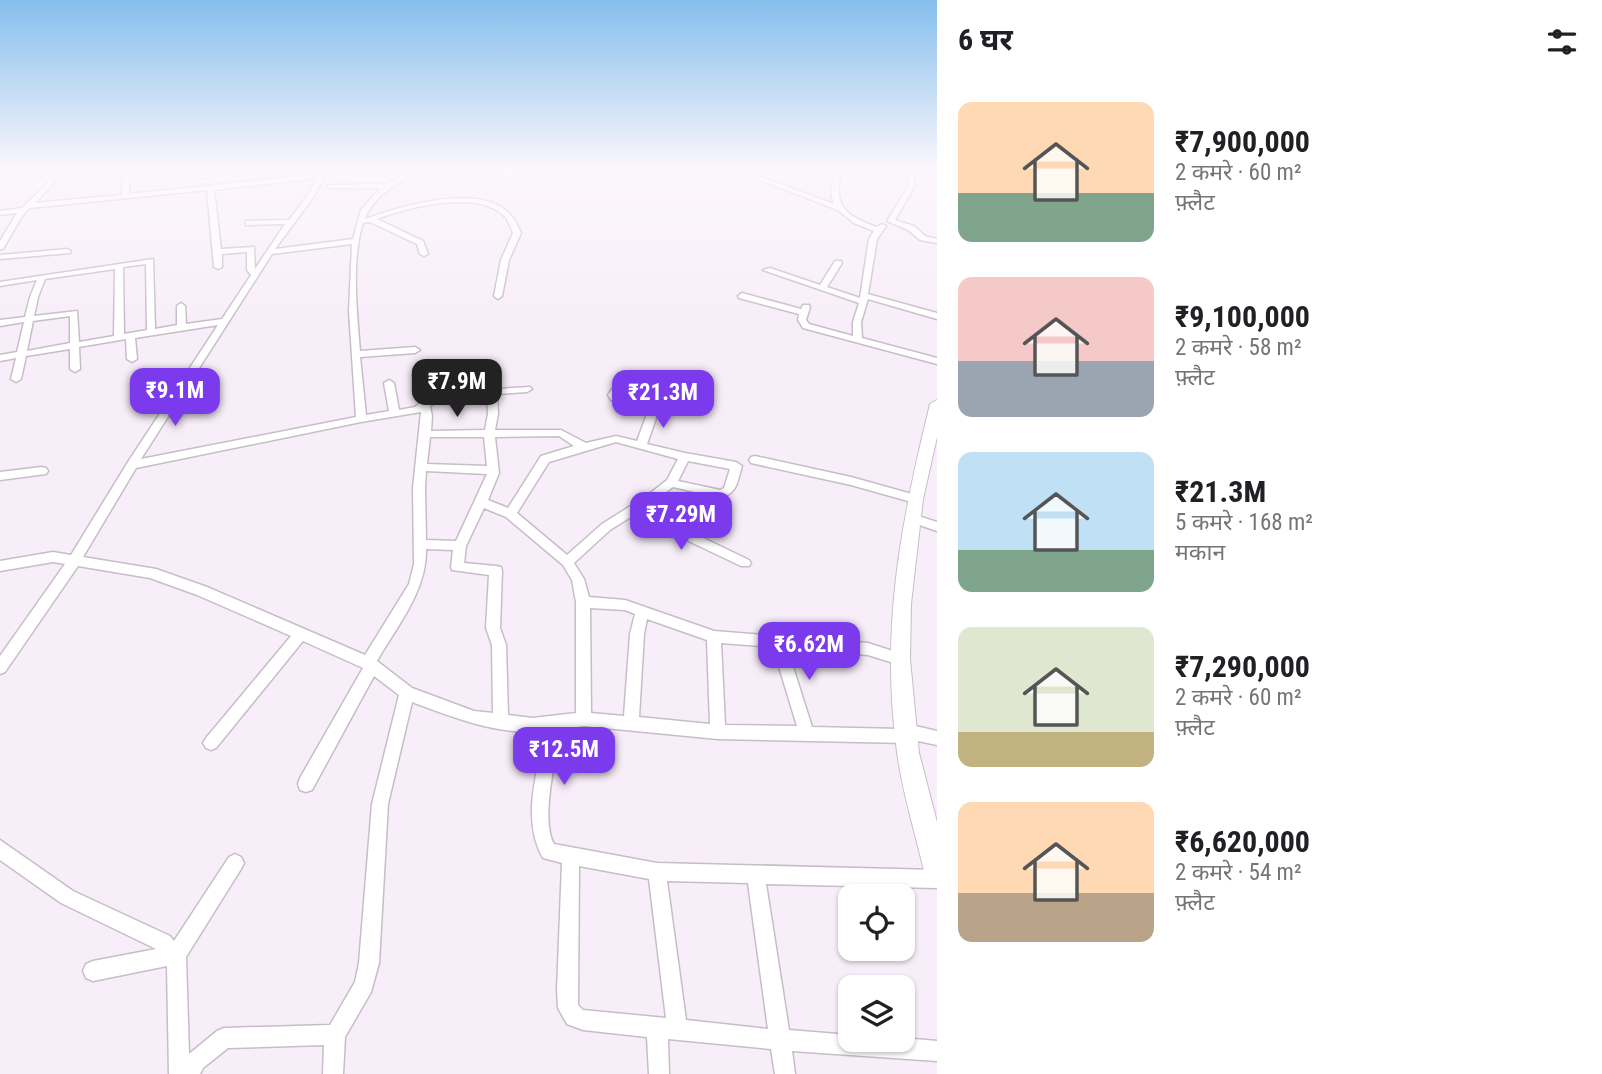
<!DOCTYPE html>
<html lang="hi">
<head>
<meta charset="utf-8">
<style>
  :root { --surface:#fff; --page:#f2f2f2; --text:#202124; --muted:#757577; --accent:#7c3aed }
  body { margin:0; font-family:"Roboto Condensed","Noto Sans Devanagari",sans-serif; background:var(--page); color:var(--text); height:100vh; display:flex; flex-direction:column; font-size:26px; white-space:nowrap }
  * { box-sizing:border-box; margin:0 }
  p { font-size:23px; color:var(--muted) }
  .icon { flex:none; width:38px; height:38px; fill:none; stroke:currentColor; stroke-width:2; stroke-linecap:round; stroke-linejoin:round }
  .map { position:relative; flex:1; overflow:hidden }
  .sheet { display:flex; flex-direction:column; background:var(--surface); width:665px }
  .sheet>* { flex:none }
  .tools { position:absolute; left:838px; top:884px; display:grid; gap:14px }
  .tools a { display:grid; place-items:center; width:77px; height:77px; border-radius:14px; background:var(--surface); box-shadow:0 2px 5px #0004; font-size:35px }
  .price { position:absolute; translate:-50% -60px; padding:0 16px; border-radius:14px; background:var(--accent); color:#fff; font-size:23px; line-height:46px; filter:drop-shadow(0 2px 4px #0008) }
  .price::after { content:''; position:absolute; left:50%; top:42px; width:21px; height:16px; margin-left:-10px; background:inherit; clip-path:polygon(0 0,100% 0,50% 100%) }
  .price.selected { background:#222; color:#fff }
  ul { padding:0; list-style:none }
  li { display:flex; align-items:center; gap:21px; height:175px; padding:0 21px }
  li span { display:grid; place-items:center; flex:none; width:196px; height:140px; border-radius:14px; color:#555 }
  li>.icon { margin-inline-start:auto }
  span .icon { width:84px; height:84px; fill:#fffc; stroke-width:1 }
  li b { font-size:30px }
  h2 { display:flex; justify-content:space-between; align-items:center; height:84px; padding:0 21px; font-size:30px }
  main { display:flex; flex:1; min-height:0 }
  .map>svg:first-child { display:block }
</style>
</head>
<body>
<main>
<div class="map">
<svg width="937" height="1074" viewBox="0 0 937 1074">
  <rect width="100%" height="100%" fill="#f8eef9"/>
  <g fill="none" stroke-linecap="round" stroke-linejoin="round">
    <defs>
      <path id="minor" d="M40,171h6l8,12 -19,20 87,-8 2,-24h6l-1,23 191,-20 2,-3h6l-16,28 -37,50 78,-10 8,-29 19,-22h-50l-3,-2 1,-1 58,-1 24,-13h8c-21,14 -43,22 -53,48 36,-13 121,-39 148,-1 4,4 5,10 8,15l-12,27 -7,36 -4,3 -4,-3 7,-36 12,-27c-2,-5 -4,-11 -7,-15 -25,-30 -98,-11 -129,1l46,22 5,13 -4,2 -4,-2 -3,-10 -47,-22 -7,1c-12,37 -6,90 -3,128l55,-4 5,3 -5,3 -55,4 6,58 23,-4 -5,-28 5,-3 5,3 5,27 16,-3 4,-3 -6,-29 5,-3 5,3 5,23 16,-6 86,-5 2,2 -5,3 -30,2 1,20 -3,16h66l25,13 30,-7 21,5 10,-27 -36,-14 -3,-5 11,-16h6l2,2 -8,15 30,12 3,-6 4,-1 5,3 -14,40 38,9 51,9 6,4c-5,16 -4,26 -21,32l-48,-11 -30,22 106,51 2,3 -2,3h-8l-107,-51 -24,15 -36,33 10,16 5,18 36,3 89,31 154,12 37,12 2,4 -2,4 -5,2 -32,-10 -81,-7 25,79 88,2 7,-5 30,7v14l-24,-5 -6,3 -189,-4 -134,-13 -23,3c-5,27 -21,91 -7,115l103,19 280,7v18l-171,-4 23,146 61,5v5l53,-2 34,3v20l-145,-10 3,23h-20l-4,-25 -103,-10 1,35h-20l-2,-37 -64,-7 -16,-6 -9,-16 -1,-18 5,-127 -19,-5c-22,-38 -6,-87 3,-127 -47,5 -91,-13 -134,-29l-24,102 -9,159 -8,29 -26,45 -2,37h-20l1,-29 -96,3 -25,20 -3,6h-31l-2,-108 -74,15 -7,-3 -3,-7 3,-7 7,-3 63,-12 -95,-46 -61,-43v-20l73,51 97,45 4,5 55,-84 6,-3 6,3 3,6 -3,6 -55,88 3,97 28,-23 7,-3 106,-3 25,-43 4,-19 13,-159 27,-109 -25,-19 -62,114 -6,2 -6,-2 -2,-6 2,-6 63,-110 -60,-27 -87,107 -5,2 -5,-2 -3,-5 3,-5 85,-102 -94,-41 -47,-17 -72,-12 -73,106 -5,2v-18l65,-92 -12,-2 -53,9v-10l53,-9 18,3 57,-93 90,-137 -83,13 2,21 -5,3 -5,-3 -1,-20 -47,8 1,22 -5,3 -5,-3v-20l-44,7 -5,23 -5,3 -5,-3 5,-21 -16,3v-6l17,-3 7,-30 -24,4v-6l25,-3 5,-20 7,-17 -37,6v-4l153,-23 2,70 22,-4v-19l4,-3 4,3 1,18 36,-5 29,-44 -4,-5v-18l-25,2v13l-4,2 -4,-2 -7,-77 -177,18 -8,8 -19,33h-3v-8l17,-28 -17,2v-4l22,-3 26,-25zM318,178l-12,20 -17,22 -43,1v4h3l36,-1 -30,45 -1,-22 -33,2 -7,-59zM352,244l-3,67 7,106 -215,42 131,-205zM146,264l1,66 -23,4 -1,-67zM115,269l-1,67 -35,6 -2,-31 -43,5 4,-19 7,-18zM70,316v27l-43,8 6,-30zM487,394l1,20 -3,16 -54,1 1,-15 -2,-10c16,-12 38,-10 57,-12zM421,412l-8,76 1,76 -5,20 -44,71 -158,-68 -51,-18 -73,-12 53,-89 225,-46zM559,436l15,10 -33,10 -33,52 -20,-8 11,-27 -4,-36zM430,437h54l3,29 -60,-2zM616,442l62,17 -11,21 -19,15 -46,29 -35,31 -50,-42 32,-51zM688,461l42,8 -6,19 -4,2 -42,-9zM426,471l61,3 -31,67 -30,-1 -1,-52zM484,508l22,9 57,48 9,15 4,22v111l-43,5 -25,-3 -2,-70 -6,-17 2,-57 -1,-4 -5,-1 -32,-3 2,-17zM426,549l27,1 -2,17 1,3 37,5 -3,53 6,17 1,68 -19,-2 -62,-23 -35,-27c20,-35 50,-70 49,-112zM590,608l35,2 10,4 -5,20 -6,82 -33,-3zM647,619l60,21 3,84 -71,-7 5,-83zM721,643l52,4 24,79 -72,-1zM579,866l70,13 17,139 -83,-8 -5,-5zM667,881l81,2 20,146 -82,-9z
        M191,171h6l2,4 17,-2 3,2 -22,4z
        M702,171h7l-12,7h-4v-2z
        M737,171h8l89,33c-5,-12 -2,-21 2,-33h6c-10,34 3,45 35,56l5,-3 4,2 -9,13 -9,55 69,19v6l-69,-20 -7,23 1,16 75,20v6l-134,-36 -5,-8 1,-6 -60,-16 -1,-2 4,-3 59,16 2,-4h6l1,2 -4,13 3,4 44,12v-14l6,-19 -96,-33 7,-2 50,17 15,-24h6l1,2 -15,24 33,11 9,-59 5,-8 -20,-8 -16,-13z
        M902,171h7l5,5v11l-19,33 19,6 11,10 12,3v4l-17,-3 -12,-10 -21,-9 21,-34 1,-9z
        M67,249l4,2 -1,2 -70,6v-4z
        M755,456l96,21 68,19 2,3 -6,4 -64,-18 -100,-22 -2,-3 2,-3z
        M42,467l4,1 2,3 -2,3 -46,6v-8z
        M912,514l25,8v9l-29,-10 -2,-3 2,-3z"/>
      <path id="secondary" d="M937,400v37l-14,62 -12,105 -1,55 9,94 18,69v62l-9,-4 -4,-9c-9,-39 -22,-80 -27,-119 -17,-123 4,-230 33,-348z"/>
    </defs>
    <!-- minor casing -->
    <use href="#minor" stroke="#c7bdc8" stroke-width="3"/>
    <!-- secondary casing -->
    <use href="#secondary" stroke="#c7bdc8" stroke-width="2"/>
    <!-- minor -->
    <use href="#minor" fill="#fff" fill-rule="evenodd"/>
    <!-- secondary -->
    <use href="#secondary" fill="#fff" fill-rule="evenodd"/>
  </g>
  <!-- sky -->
  <linearGradient id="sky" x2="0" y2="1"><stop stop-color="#85bfed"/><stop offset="0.53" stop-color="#fcf7fc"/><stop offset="1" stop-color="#fcf7fc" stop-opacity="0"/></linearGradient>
  <rect width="937" height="321" fill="url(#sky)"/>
</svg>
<div class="tools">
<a><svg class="icon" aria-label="locate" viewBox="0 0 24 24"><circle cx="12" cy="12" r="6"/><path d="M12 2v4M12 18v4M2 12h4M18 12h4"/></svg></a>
<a><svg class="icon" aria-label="layers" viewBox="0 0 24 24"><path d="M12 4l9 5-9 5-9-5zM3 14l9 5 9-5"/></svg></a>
</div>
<b class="price selected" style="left:457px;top:419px">₹7.9M</b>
<b class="price" style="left:175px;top:428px">₹9.1M</b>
<b class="price" style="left:663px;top:430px">₹21.3M</b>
<b class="price" style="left:681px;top:552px">₹7.29M</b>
<b class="price" style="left:809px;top:682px">₹6.62M</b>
<b class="price" style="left:564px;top:787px">₹12.5M</b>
</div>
<section class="sheet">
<h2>6 घर<svg class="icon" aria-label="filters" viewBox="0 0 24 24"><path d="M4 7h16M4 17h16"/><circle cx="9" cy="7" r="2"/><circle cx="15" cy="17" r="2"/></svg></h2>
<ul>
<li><span style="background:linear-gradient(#ffd9b3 65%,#7fa58c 0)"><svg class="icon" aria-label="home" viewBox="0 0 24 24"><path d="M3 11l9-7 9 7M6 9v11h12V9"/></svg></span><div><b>₹7,900,000</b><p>2 कमरे · 60 m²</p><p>फ़्लैट</p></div></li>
<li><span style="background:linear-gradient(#f6c9c9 60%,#9aa5b1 0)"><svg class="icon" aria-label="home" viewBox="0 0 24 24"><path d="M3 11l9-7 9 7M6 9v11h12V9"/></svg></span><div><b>₹9,100,000</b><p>2 कमरे · 58 m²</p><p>फ़्लैट</p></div></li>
<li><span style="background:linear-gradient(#bfe0f5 70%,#7fa58c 0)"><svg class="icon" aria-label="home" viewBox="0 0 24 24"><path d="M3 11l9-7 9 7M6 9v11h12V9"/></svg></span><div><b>₹21.3M</b><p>5 कमरे · 168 m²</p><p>मकान</p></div></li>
<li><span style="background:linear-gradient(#dfe7d0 75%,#c2b280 0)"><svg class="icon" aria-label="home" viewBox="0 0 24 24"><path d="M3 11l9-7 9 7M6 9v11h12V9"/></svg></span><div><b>₹7,290,000</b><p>2 कमरे · 60 m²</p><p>फ़्लैट</p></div></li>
<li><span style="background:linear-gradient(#ffd9b3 65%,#b9a48a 0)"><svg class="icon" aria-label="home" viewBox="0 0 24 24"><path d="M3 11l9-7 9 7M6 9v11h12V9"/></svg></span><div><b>₹6,620,000</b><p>2 कमरे · 54 m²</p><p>फ़्लैट</p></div></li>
</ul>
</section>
</main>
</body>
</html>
